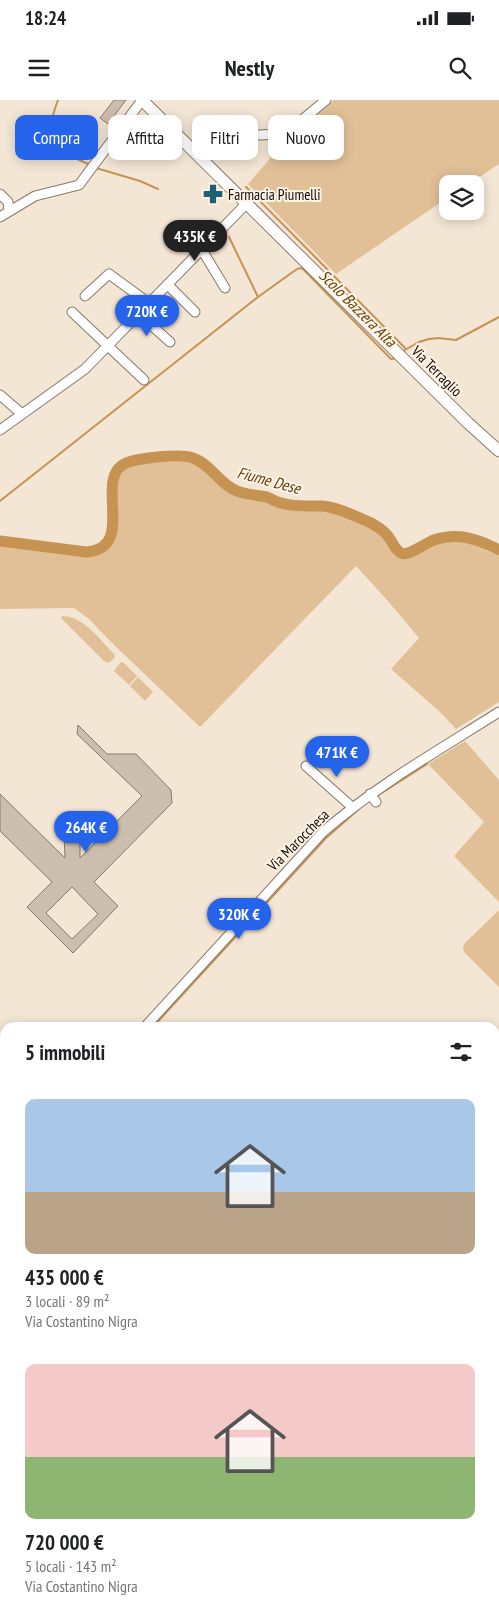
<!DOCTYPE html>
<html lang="it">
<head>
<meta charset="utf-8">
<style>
  :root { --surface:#fff; --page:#f6f6f6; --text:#202124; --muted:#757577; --accent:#2563eb }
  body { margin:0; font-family:"PT Sans Narrow",sans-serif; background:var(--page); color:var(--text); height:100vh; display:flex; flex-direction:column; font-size:19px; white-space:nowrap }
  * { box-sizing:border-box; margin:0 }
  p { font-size:16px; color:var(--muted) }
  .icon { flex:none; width:28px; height:28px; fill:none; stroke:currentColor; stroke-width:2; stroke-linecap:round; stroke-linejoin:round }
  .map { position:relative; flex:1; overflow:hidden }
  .sheet { position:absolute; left:0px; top:922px; width:500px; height:601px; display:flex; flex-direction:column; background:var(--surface); border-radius:15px 15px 0 0; box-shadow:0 2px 12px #0003 }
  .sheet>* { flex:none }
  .banner { position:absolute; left:15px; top:15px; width:470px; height:45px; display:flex; gap:10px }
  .tools { position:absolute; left:439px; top:75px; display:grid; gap:10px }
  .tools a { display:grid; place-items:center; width:45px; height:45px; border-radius:10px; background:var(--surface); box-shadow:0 2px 12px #0003; font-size:25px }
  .price { position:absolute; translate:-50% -42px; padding:0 11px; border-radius:18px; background:var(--accent); color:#fff; font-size:16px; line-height:32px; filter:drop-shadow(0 1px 2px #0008) }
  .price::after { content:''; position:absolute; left:50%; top:30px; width:15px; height:11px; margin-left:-8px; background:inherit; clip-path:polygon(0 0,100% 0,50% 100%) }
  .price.current { background:#222; color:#fff }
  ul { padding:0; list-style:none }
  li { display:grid; align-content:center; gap:10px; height:265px; padding:0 25px }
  li span { display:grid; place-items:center; height:155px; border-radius:10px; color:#555 }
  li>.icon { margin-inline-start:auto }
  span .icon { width:90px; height:90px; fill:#fffc; stroke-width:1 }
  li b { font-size:21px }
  h2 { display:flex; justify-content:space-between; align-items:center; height:60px; padding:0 25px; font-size:21px }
  .pill { padding:0 18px; border-radius:10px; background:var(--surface); box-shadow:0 2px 12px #0003; font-size:18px; line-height:45px }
  .pill.current { background:var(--accent); color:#fff }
  .status { display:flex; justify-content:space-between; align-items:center; height:35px; padding:0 25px; background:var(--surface); direction:ltr }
  .status svg { height:14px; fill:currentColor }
  header { display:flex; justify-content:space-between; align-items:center; height:65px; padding:0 25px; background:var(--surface); font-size:22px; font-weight:700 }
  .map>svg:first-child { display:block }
</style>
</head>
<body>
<div class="status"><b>18:24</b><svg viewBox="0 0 49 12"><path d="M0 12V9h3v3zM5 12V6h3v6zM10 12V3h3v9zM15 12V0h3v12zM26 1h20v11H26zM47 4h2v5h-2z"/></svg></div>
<header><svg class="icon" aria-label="menu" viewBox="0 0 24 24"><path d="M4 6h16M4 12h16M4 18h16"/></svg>Nestly<svg class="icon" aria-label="search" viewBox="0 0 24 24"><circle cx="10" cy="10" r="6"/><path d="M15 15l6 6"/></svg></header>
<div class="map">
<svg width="499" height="1523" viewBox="0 0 499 1523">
  <rect width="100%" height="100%" fill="#f4e6d5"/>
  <!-- green -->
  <path fill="#e1c098" d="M334,0h165v64l-30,20h-21l-1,14 -111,76 -88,-90 24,-28z
    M189,352l20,11 25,22 18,7 46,11 19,2 49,20 13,7 21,26c15,3 34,-17 51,-18 17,-1 33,10 48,16v146l-43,27 -16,-17 -49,-43 28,-31 -32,-38 -31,-34 -156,161 -89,-85 -22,-23 -15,-11 -74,1v-71c12,1 90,12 94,10 31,-15 0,-69 28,-86 19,-12 46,-9 67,-10z
    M62,516c22,0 38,24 52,38l1,3 -6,6 -4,-1 -44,-44z
    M121,562h2l14,14 -8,9 -15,-14z
    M138,577l15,15 -8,9 -15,-15z
    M465,641l34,39v122l-45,-46 30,-34 -56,-58z
    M499,810v77l-35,-35 -1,-5 2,-4z"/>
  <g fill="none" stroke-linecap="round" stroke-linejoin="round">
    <!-- stream -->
    <path stroke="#c69352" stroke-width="2" d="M58,0c-16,43 -6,48 32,65
      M96,68l44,13 18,8
      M246,87l160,162
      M229,137l29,60
      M403,251l16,-9 10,-3 9,-1 18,2 43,-23
      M0,401l258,-204 39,-28 4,-1 3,2 87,89 6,-1
      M377,696l50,-32
      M152,928l174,-190 33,-29"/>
    <!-- river -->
    <path stroke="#c69352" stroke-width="11" d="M0,441l86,11c52,-3 6,-75 40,-89 13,-5 53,-10 67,-5 18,6 27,27 44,33 10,4 20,4 30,6 5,2 9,5 14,6 14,4 27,3 41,3 15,1 33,10 47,16 6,3 13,7 18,13 5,5 7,14 14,18 7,4 24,-10 33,-13 24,-8 44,-1 65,10"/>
  </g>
  <!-- building -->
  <path fill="#ccbeae" stroke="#867a6b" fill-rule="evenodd" d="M114,0h12l-18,24 -8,-6z
    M78,625l29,29h29l35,36 1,13 -78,79 24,24 -45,47 -46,-46 25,-25 -52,-51v-37l65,64 -1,-24 16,6v18l62,-62 -65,-62zM72,787l26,27 -26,25 -26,-26z"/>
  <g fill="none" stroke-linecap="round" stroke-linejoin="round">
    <defs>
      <path id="minor" d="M190,49l15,-11 74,-4 17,-9 30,-25
        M0,94l8,8 1,9
        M0,117l35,-21 44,-11 63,-85
        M171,131l31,19 23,38
        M168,185l27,27
        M85,196l24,-22 41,30
        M72,212l72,68
        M140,215l30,27
        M0,295l22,19
        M0,330l85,-61 161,-165
        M306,666l46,41
        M370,694l6,8
        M144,928l179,-196c54,-47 116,-82 176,-120
        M0,1087l5,-5
        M0,1127l5,4
        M0,1175v7"/>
      <path id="major" d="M142,0l326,323 31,28"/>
    </defs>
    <!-- minor casing -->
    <use href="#minor" stroke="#86796a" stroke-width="11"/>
    <!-- major casing -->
    <use href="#major" stroke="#86796a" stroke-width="13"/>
    <!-- minor -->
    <use href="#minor" stroke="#fff" stroke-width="9"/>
    <!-- major -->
    <use href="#major" stroke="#fff" stroke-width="11"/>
  </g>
  <!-- icons -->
  <defs>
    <symbol id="pharmacy-bare" viewBox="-9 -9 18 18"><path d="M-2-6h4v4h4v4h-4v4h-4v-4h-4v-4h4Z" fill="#1e6074" stroke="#fff3e6" stroke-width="2.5" paint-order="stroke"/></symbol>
  </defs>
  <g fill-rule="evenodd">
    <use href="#pharmacy-bare" x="199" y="80" width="28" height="28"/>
  </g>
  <g text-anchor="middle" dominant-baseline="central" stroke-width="4" stroke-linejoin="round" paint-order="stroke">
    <!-- poi labels -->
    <g font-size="15" fill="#100c07" stroke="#fff3e6" text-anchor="start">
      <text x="228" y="94">Farmacia Piumelli</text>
    </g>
    <!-- street labels -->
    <g font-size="15" fill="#100c07" stroke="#fff3e6">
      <text transform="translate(437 271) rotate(45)">Via Terraglio</text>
      <text transform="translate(298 740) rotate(-45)">Via Marocchesa</text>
    </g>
    <!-- water labels -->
    <g font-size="16" font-style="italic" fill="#62400b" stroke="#fff3e6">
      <text transform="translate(358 208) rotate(45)">Scolo Bazzera Alta</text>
      <text transform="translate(269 380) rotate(15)">Fiume Dese</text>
    </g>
  </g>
</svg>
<div class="tools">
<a><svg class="icon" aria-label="layers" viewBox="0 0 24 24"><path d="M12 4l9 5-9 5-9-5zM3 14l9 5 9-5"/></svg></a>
</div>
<b class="price current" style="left:195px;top:162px">435K €</b>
<b class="price" style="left:147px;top:237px">720K €</b>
<b class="price" style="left:337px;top:678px">471K €</b>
<b class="price" style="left:86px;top:753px">264K €</b>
<b class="price" style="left:239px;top:840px">320K €</b>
<div class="banner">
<a class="pill current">Compra</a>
<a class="pill">Affitta</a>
<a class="pill">Filtri</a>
<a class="pill">Nuovo</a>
</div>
<section class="sheet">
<h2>5 immobili<svg class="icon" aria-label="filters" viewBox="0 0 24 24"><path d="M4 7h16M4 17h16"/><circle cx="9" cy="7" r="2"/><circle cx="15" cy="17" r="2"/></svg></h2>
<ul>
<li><span style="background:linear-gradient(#a9c7e8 60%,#b9a48a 0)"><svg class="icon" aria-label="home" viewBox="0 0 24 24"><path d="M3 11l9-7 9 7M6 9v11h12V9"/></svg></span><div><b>435 000 €</b><p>3 locali · 89 m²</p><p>Via Costantino Nigra</p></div></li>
<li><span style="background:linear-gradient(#f6c9c9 60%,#8fb573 0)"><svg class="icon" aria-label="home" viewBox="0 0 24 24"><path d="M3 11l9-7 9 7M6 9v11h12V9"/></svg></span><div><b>720 000 €</b><p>5 locali · 143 m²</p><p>Via Costantino Nigra</p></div></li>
</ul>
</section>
</div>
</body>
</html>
